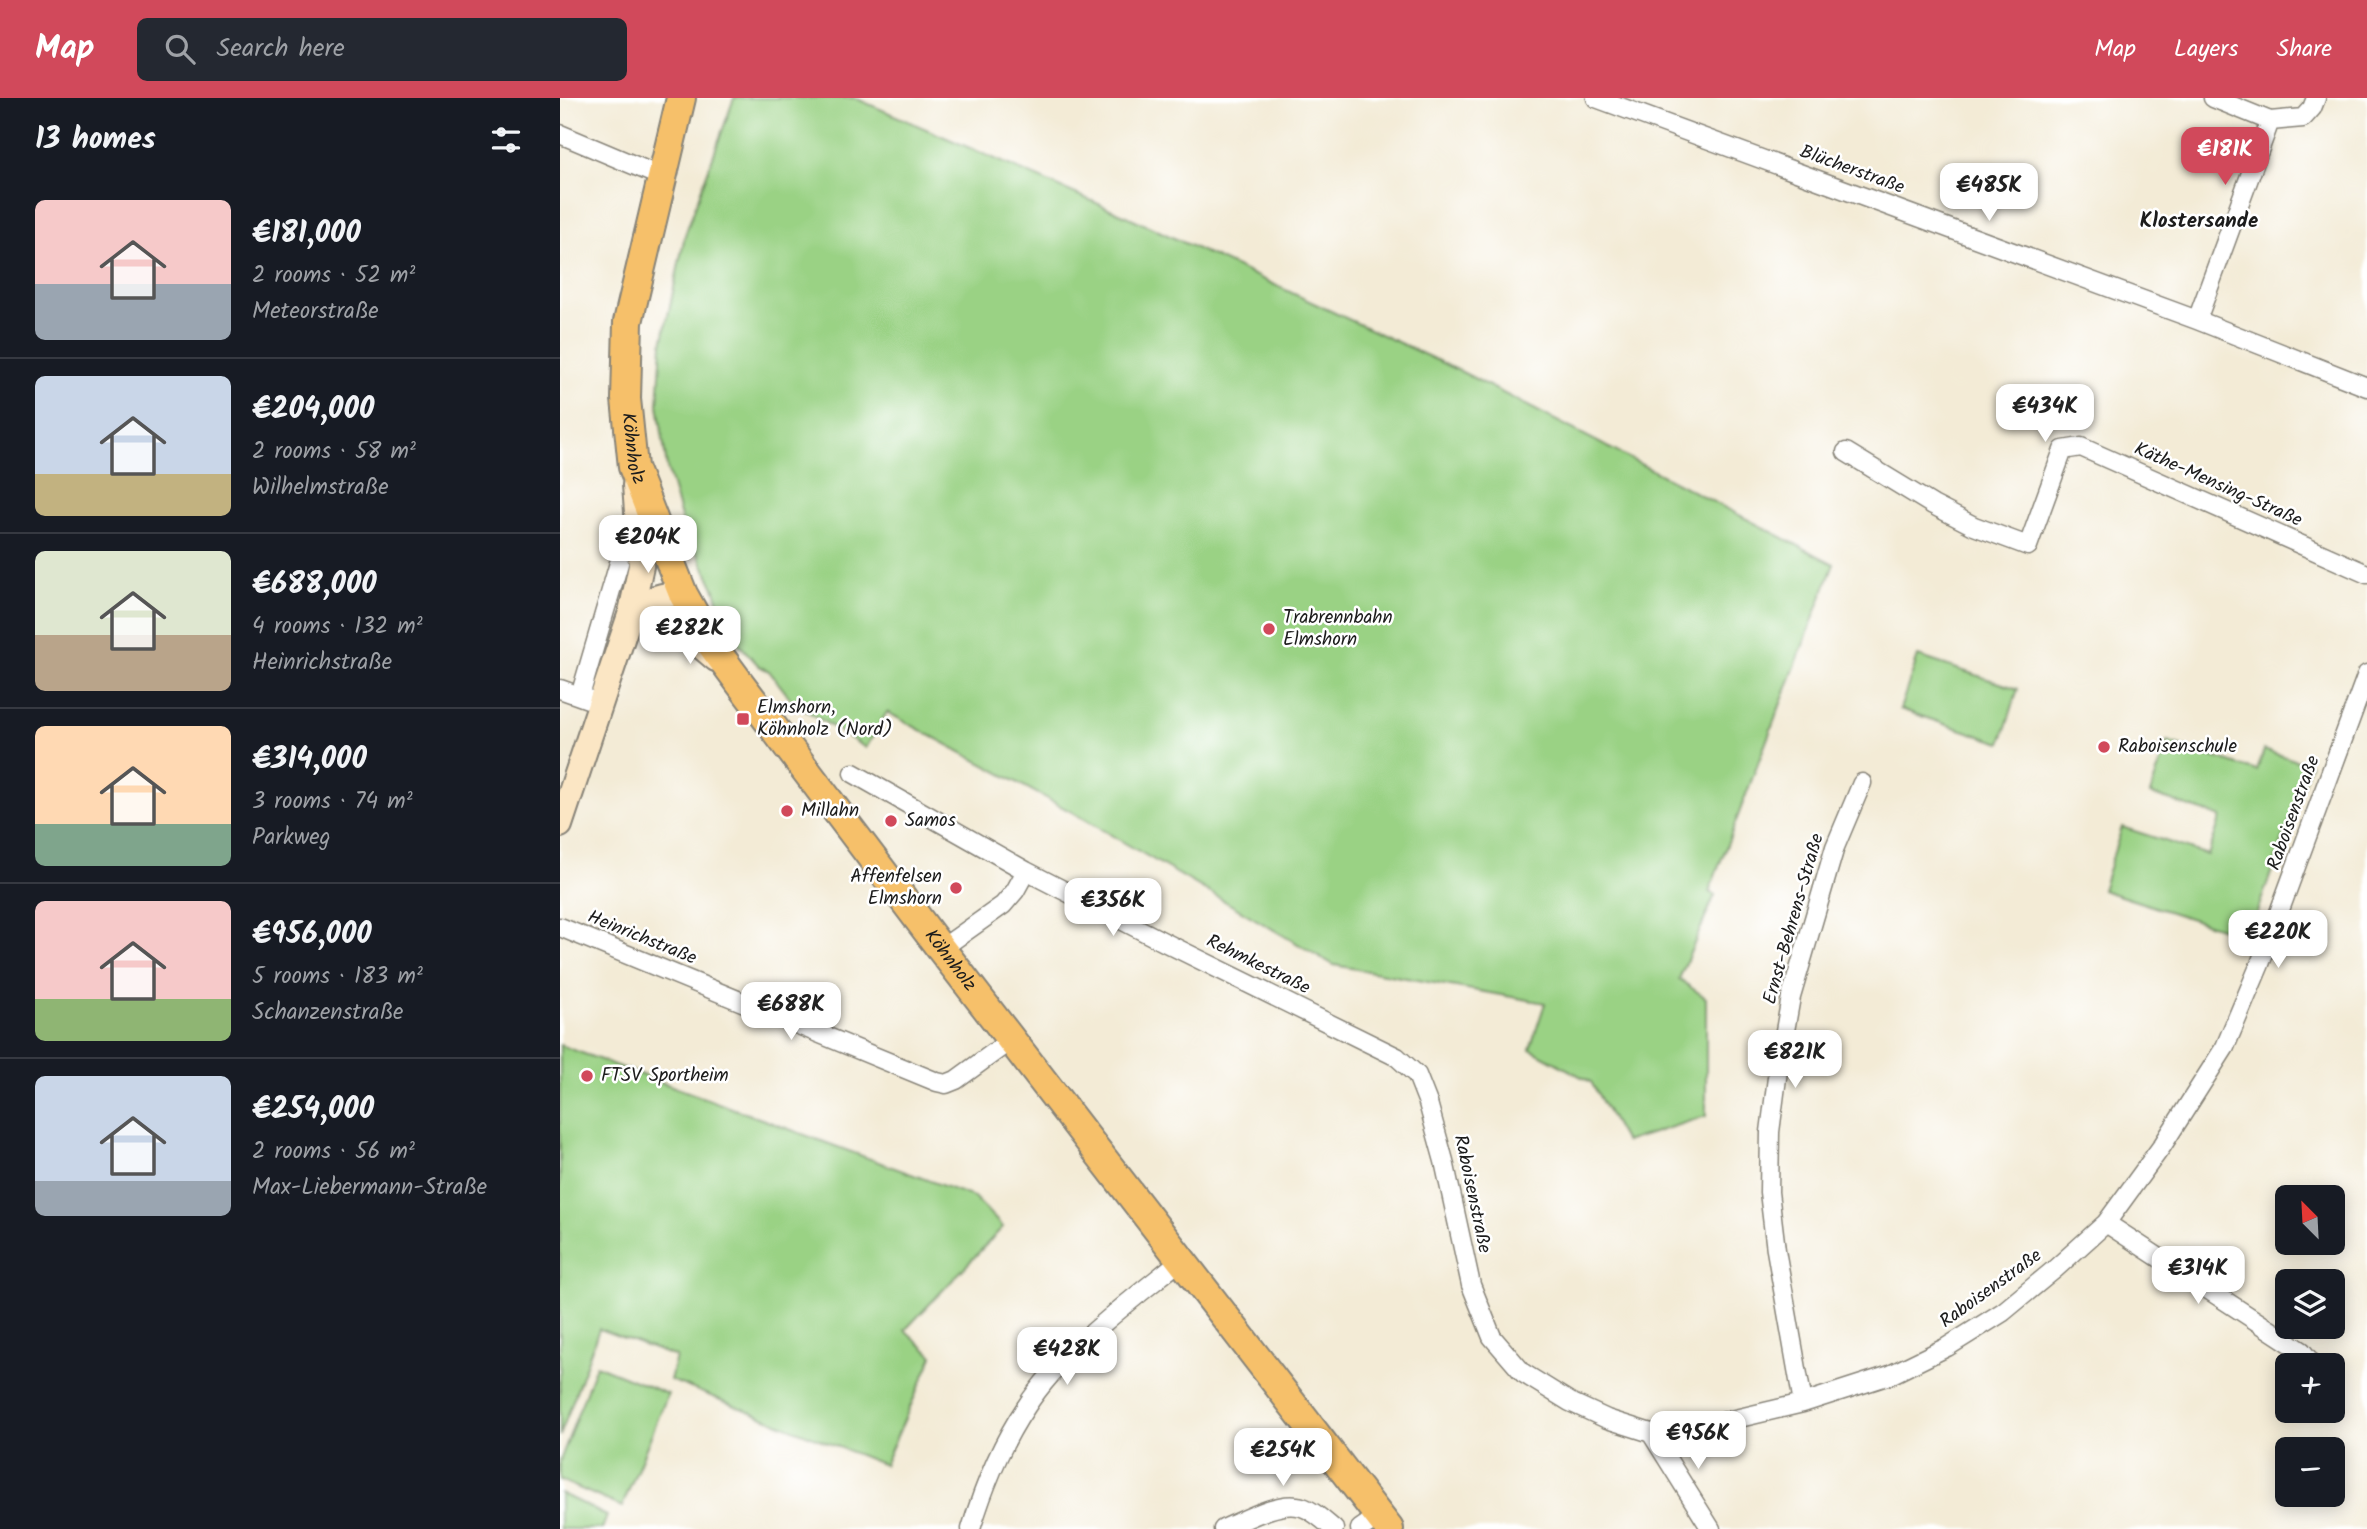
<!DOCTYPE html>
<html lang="en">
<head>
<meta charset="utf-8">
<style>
  :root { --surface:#171b24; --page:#242831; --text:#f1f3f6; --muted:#9ea1a6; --line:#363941; --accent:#d1495b }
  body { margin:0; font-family:Kalam,sans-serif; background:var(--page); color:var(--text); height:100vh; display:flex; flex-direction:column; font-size:26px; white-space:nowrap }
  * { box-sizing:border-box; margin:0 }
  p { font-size:23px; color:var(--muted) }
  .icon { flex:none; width:38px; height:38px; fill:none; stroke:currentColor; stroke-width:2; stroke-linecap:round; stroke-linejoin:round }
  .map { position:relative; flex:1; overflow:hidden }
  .panel { display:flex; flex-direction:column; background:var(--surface); width:560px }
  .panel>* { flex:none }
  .needle { width:46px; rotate:336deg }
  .fabs { position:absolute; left:1715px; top:1087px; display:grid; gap:14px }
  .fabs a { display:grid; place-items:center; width:70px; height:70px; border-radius:10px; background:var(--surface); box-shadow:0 4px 18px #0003; font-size:35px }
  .price { position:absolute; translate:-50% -60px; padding:0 16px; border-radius:14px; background:#fff; color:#222; font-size:23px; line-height:46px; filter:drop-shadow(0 2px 4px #0008) }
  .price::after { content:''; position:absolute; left:50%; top:42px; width:21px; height:16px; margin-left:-10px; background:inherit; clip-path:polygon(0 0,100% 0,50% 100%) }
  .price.current { background:var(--accent); color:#fff }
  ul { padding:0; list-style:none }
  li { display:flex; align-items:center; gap:21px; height:175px; padding:0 35px }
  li+li { border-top:2px solid var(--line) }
  li span { display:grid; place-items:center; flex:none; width:196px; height:140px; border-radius:10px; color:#555 }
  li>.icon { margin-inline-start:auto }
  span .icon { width:84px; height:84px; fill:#fffc; stroke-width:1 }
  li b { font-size:30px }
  h2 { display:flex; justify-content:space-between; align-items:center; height:84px; padding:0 35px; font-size:30px }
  header { display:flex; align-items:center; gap:42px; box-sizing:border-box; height:98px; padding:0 35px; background:var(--accent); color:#fff }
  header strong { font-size:33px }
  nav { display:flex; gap:38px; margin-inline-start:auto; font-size:24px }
  .search { width:490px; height:63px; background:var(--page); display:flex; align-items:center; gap:18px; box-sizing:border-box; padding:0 24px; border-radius:10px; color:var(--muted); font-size:26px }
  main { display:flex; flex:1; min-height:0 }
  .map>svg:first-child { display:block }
</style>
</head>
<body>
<header>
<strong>Map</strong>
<div class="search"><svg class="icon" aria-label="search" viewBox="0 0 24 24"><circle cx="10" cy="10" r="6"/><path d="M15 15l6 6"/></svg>Search here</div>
<nav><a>Map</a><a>Layers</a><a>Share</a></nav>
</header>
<main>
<section class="panel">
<h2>13 homes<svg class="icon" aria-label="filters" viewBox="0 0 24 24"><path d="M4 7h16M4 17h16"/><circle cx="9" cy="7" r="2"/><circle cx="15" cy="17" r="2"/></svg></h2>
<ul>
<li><span style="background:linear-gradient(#f6c9c9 60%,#9aa5b1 0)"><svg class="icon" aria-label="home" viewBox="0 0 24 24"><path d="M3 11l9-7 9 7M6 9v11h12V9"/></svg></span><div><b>€181,000</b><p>2 rooms · 52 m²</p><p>Meteorstraße</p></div></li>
<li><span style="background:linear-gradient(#c9d6e8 70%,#c2b280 0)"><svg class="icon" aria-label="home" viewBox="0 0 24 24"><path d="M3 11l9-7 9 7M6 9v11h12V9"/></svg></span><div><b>€204,000</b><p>2 rooms · 58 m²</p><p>Wilhelmstraße</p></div></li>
<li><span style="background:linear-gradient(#dfe7d0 60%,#b9a48a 0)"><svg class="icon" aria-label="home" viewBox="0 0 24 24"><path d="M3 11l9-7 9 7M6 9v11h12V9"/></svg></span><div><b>€688,000</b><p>4 rooms · 132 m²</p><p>Heinrichstraße</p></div></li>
<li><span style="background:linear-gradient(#ffd9b3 70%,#7fa58c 0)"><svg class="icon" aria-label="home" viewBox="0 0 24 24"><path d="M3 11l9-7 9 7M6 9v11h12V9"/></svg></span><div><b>€314,000</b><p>3 rooms · 74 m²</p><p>Parkweg</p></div></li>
<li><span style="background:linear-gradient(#f6c9c9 70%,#8fb573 0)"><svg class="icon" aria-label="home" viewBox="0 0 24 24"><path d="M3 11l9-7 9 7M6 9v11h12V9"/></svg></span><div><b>€956,000</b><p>5 rooms · 183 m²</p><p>Schanzenstraße</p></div></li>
<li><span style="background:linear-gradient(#c9d6e8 75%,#9aa5b1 0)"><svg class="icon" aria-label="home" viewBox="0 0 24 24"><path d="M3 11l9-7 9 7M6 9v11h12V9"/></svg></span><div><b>€254,000</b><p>2 rooms · 56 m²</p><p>Max-Liebermann-Straße</p></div></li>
</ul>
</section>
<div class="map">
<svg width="1807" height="1431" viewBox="0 0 1807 1431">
  <rect width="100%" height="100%" fill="#fff"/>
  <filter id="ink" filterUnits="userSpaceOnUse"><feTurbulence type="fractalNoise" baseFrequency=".0143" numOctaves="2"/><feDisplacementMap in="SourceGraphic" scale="14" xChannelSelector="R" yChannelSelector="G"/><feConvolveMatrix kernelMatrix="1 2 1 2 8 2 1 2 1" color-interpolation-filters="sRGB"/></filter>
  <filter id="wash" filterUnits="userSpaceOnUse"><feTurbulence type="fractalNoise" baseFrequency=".00686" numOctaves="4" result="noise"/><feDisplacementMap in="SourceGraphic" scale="28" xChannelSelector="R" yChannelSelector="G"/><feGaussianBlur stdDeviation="1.57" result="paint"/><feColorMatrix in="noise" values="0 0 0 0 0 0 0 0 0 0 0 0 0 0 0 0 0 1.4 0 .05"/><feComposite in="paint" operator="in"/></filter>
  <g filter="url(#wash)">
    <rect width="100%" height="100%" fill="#f3ebd6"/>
    <!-- green -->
    <path fill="#9ad284" stroke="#5b7750" stroke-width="2" d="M174,0h121l276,120 333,155 370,191 -125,328 6,3 -36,84 27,19v118l-81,26 -34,-60 -61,-33 15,-46 -211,-38 -266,-155 -181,-98 -21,36 -73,-46 -24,-31 -10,-5 -23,-25 -12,-22 -9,-29 -33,-69 -15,-53 -9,-64 4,-60 23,-109z
      M1358,558l100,33 -17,54 -101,-34z
      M1607,644l90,29 7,-21 46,15 -62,172 -146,-47 20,-63 86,28 13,-38 -71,-23z
      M0,947l414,152 29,30 -98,103 28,26 -49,109 -214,-85 6,-23 -77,-28 -39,107z
      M36,1267l72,29 -46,113 -62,-27v-19z
      M0,1395l47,23 -5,13h-42z"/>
  </g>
  <g filter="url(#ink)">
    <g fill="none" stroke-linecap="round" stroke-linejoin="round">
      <defs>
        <path id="minor" d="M1036,0l601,222 170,67
          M1653,0l57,23
          M0,36l102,43
          M1637,222l73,-199 33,-3 9,-10 4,-10
          M1286,354l87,53 41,21 54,20 35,-96 18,-3 286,127
          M0,591l31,11
          M20,598l39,-133
          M293,675l173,98 138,71 233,115 20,18 11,28 16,58 27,124 21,52 31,36 47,29 37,17 44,14 46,-5 106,-25 87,-28 57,-28 56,-35 52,-43 51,-46 56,-77 63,-99 35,-83 107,-290
          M0,829l377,155 9,2 10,-4 55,-40
          M381,851l62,-44 12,-14 11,-20
          M1546,1125l196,128 11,14
          M1243,1305l-27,-153 -7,-58 1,-60 8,-62 13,-73 44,-150 27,-64
          M1091,1335l60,96
          M411,1431c13,-43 30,-85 55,-122 36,-56 103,-105 155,-147
          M663,1431c20,-8 53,-27 74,-23 13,1 27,15 37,23
          M800,1431l19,-13"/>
        <path id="secondary" d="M71,514c18,-14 31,-18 52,-18
          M95,525l23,4 38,32
          M0,727l71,-213 10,-46 -6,-81"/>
        <g id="primary">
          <path id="s1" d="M121,0l-53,224 -2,77 7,68 23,59 27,68 28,50 28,38 202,267 448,580"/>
        </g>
      </defs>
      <!-- minor casing -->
      <use href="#minor" stroke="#888479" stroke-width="21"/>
      <!-- secondary casing -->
      <use href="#secondary" stroke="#888479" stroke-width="28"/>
      <!-- primary casing -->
      <use href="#primary" stroke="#888479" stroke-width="32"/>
      <!-- minor -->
      <use href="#minor" stroke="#fff" stroke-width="18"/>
      <!-- secondary -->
      <use href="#secondary" stroke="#fbe6c4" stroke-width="24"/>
      <!-- primary -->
      <use href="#primary" stroke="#f6c06b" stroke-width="28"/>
    </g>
  </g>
  <!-- markers -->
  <g fill="#d1495b" stroke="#fff" stroke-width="2.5">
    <circle cx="709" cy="531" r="7"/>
    <rect x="176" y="614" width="14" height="14" rx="3.5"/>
    <circle cx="1544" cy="649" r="7"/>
    <circle cx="227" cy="713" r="7"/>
    <circle cx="331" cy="723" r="7"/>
    <circle cx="396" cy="790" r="7"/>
    <circle cx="27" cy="978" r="7"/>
  </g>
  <g text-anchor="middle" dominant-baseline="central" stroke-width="5" stroke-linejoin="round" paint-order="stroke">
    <!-- street labels -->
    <g font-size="19" fill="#1c1c1c" stroke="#fff">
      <text transform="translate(1292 72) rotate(20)">Blücherstraße</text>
      <text stroke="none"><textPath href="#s1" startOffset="357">Köhnholz</textPath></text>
      <text transform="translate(1658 387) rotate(24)">Käthe-Mensing-Straße</text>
      <text transform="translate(1734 715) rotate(-70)">Raboisenstraße</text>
      <text transform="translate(1234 821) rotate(-74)">Ernst-Behrens-Straße</text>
      <text transform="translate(82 840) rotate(22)">Heinrichstraße</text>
      <text stroke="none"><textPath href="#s1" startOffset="966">Köhnholz</textPath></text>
      <text transform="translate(698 867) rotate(26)">Rehmkestraße</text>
      <text transform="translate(912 1096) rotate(78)">Raboisenstraße</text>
      <text transform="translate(1431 1191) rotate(-36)">Raboisenstraße</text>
    </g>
    <!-- poi labels -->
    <g font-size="19" fill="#1c1c1c" stroke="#fff" text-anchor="start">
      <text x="723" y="520">Trabrennbahn<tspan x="723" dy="22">Elmshorn</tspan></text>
      <text x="197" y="610">Elmshorn,<tspan x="197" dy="22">Köhnholz (Nord)</tspan></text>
      <text x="1558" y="649">Raboisenschule</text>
      <text x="241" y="713">Millahn</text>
      <text x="345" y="723">Samos</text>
      <text x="382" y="779" text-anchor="end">Affenfelsen<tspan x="382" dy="22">Elmshorn</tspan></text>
      <text x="41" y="978">FTSV Sportheim</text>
    </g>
    <!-- neighbourhood labels -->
    <g font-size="21" font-weight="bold" fill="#1c1c1c" stroke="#fff">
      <text x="1639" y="123">Klostersande</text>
    </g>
  </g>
</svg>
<div class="fabs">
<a><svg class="needle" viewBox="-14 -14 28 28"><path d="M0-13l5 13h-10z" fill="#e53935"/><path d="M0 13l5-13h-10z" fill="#9ea1a6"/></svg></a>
<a><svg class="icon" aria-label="layers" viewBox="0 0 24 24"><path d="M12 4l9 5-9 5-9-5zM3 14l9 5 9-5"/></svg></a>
<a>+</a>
<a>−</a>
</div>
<b class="price current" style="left:1665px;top:89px">€181K</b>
<b class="price" style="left:1429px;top:125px">€485K</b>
<b class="price" style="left:1485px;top:346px">€434K</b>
<b class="price" style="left:88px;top:477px">€204K</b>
<b class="price" style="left:130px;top:568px">€282K</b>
<b class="price" style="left:553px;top:840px">€356K</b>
<b class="price" style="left:1718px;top:872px">€220K</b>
<b class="price" style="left:231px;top:944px">€688K</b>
<b class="price" style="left:1235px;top:992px">€821K</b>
<b class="price" style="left:1638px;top:1208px">€314K</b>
<b class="price" style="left:507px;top:1289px">€428K</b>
<b class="price" style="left:1138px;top:1373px">€956K</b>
<b class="price" style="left:723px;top:1390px">€254K</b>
</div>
</main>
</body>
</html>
